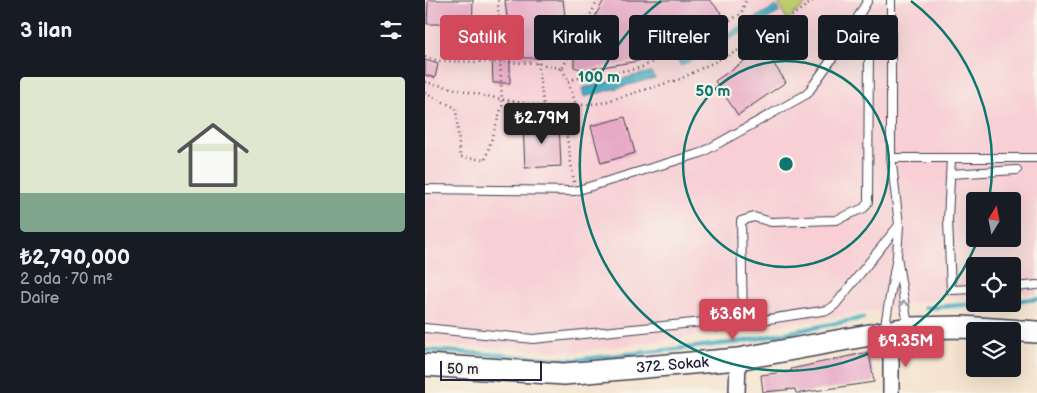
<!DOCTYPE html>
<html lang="tr">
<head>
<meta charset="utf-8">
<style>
  :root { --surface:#171b24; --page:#20242c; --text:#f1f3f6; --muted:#9ea1a6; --accent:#d1495b }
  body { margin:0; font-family:"Balsamiq Sans",sans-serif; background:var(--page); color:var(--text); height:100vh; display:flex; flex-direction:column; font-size:19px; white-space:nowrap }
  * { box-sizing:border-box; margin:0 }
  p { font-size:16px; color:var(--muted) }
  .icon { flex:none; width:28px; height:28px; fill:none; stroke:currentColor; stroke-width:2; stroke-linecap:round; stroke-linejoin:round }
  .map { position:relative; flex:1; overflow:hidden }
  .details { display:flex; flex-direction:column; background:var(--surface); width:425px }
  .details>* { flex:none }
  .guide { position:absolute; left:15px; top:15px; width:475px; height:45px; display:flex; gap:10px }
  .needle { width:32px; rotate:10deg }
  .tools { position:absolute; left:541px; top:192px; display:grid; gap:10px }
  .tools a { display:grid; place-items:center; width:55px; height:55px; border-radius:5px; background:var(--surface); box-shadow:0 5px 20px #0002; font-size:25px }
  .scale { position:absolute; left:15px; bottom:12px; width:102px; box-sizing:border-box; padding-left:5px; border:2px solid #22223b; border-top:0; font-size:14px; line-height:18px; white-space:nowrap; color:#22223b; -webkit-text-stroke:4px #f7f3e8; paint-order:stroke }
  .price { position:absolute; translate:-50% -42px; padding:0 11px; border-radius:5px; background:var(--accent); color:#fff; font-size:16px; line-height:32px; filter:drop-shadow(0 1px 2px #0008) }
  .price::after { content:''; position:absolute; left:50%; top:30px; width:15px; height:11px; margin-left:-8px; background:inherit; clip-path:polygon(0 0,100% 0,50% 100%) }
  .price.on { background:#222; color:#fff }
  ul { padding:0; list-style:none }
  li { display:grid; align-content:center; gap:10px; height:265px; padding:0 20px }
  li span { display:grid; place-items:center; height:155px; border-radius:5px; color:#555 }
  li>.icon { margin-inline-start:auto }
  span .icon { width:90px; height:90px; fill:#fffc; stroke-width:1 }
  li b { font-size:21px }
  h2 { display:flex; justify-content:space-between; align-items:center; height:60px; padding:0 20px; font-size:21px }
  .pill { padding:0 18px; border-radius:5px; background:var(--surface); box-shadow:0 5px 20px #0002; font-size:18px; line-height:45px }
  .pill.on { background:var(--accent); color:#fff }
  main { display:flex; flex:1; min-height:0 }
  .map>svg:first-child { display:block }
</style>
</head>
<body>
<main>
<section class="details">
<h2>3 ilan<svg class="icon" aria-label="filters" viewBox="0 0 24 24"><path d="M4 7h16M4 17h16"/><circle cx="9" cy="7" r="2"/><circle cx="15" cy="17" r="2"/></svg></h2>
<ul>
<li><span style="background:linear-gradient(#dfe7d0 75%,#7fa58c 0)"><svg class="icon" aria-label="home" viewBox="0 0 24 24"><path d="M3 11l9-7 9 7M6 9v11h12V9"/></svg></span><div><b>₺2,790,000</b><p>2 oda · 70 m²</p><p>Daire</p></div></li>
</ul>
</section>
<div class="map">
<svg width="612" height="393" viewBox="0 0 612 393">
  <rect width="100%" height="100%" fill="#f7f3e8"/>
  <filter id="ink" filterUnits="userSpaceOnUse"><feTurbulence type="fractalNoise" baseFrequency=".02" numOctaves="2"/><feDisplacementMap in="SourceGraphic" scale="10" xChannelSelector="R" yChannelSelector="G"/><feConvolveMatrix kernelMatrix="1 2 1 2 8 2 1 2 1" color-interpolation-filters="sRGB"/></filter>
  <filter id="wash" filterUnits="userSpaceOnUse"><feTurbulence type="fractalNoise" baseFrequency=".0096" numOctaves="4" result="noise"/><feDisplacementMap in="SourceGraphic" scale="20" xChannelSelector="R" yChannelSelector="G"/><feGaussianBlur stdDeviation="1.12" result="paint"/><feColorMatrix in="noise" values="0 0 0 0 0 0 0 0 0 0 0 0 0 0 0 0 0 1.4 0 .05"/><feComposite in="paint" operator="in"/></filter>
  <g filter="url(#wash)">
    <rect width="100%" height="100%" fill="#f5e4cf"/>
    <!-- built -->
    <path fill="#f7cfd4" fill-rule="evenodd" d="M0,0h612v293l-24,1v-28h-38v30l-32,2 -113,20 -254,34 -151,-8zM550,201h38v38h-38z"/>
    <!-- green -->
    <path fill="#bdcc6e" stroke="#707754" d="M352,0h34l-24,20z"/>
    <!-- water -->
    <path fill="#42acc2" stroke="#32677e" d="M351,6l4,6 -99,54 -3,-5z
      M226,72l4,6 -71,19 -2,-9z"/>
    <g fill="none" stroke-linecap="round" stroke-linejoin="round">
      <!-- stream -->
      <path stroke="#42acc2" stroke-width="4.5" d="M588,301l24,-2
        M500,308l51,-4
        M0,350l150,10 165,-18 123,-24"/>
    </g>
    <g id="blocks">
      <!-- building -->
      <path fill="#e8a9c6" d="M3,0h45l-1,31 37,4 -4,-35h58l3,24 -9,1 7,27 -24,6h-30v25h-17l-1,-28 -45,-1v-14h-4v-16h-16z
        M179,0h106l16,19 -60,32 -28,10 -54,9 -10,-3v-12z
        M338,48l23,34 -48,33 -23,-34z
        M0,60l13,4 -3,14 -10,-3z
        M200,117l10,36 -34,10 -10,-37z
        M134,123l2,43 -36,2 -2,-44z
        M444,352l5,30 -73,11h-5l-1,-4 -32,3 -2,-17 31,-4 -1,-2z"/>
    </g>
  </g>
  <g filter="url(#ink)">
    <use href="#blocks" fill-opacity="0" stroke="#423f51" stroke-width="1"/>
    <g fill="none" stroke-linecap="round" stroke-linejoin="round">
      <defs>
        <path id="service" d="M466,158h146
          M526,158l-3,62 3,70 24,-1
          M525,174l67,-4
          M0,189l150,2 126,-38 106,-59 32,-45 29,-49
          M472,256l11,70
          M588,287l24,-2
          M318,321l-2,-100 13,-4 17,5 65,-2 28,-12 4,-6 1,-153 -5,-21 -8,-7
          M0,328l108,11 170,-17 13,5 112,-17 7,-5 64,-80
          M459,331l13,-75 2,-31 -8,-70v-155"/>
        <path id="minor" d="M312,393l1,-34
          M466,393v-50"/>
        <g id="secondary">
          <path id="s1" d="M0,365l139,9 174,-15 170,-31 54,-1 75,5"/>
        </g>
      </defs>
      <!-- service casing -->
      <use href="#service" stroke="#423f51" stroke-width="10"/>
      <!-- minor casing -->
      <use href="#minor" stroke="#423f51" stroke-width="18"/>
      <!-- secondary casing -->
      <use href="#secondary" stroke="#423f51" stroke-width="24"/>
      <!-- path -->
      <path stroke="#423f51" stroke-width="2.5" stroke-dasharray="1 4" stroke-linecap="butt" d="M0,57l14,4 98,2 25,6 36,-69
        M112,63l7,43
        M137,69l6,11 8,25
        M143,80l72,-12 40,-20 61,-34 5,-14
        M0,82l75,17 51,9 50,-5 79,-24 79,-39 55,-40
        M0,93l31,15 4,49 25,3 17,-54 -4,-106
        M137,107l12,75"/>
      <!-- service -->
      <use href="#service" stroke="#fff" stroke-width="8"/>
      <!-- minor -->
      <use href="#minor" stroke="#fff" stroke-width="15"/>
      <!-- secondary -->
      <use href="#secondary" stroke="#fff" stroke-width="21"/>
    </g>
    <!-- one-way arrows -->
    <defs><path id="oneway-chevron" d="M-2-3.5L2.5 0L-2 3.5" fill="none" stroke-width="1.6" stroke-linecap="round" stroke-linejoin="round" transform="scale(1.25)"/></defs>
    <use stroke="#9c9ca7" href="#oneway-chevron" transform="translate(479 304) rotate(-99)"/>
  </g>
  <!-- distance rings -->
  <g fill="none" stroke="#0f766e" stroke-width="2.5">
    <circle cx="361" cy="164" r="103"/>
    <path d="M553 239A206 206 0 1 1 236 1M486 1A206 206 0 0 1 564 200"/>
  </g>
  <g text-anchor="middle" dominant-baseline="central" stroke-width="4.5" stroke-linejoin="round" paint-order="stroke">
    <!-- street labels -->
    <g font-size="15" fill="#22223b" stroke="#f7f3e8">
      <text stroke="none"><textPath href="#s1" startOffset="248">372. Sokak</textPath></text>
    </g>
  </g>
  <circle cx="361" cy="164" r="8" fill="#0f766e" stroke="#f7f3e8" stroke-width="2.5"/>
  <g font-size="15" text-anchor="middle" font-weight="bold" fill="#0f766e" stroke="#f7f3e8" stroke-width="4.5" stroke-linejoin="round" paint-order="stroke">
    <text x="174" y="82">100 m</text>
    <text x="288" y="96">50 m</text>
  </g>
</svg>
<div class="tools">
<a><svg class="needle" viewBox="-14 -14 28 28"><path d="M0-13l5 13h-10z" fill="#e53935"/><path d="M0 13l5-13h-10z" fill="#9ea1a6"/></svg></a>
<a><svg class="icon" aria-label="locate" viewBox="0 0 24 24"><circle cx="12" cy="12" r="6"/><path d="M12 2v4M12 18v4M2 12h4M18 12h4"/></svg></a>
<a><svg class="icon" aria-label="layers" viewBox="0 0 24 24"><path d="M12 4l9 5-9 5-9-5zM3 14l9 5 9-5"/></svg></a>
</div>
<div class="scale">50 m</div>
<b class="price on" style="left:117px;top:145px">₺2.79M</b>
<b class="price" style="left:308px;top:341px">₺3.6M</b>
<b class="price" style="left:481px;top:368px">₺9.35M</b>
<div class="guide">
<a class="pill on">Satılık</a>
<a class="pill">Kiralık</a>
<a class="pill">Filtreler</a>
<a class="pill">Yeni</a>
<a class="pill">Daire</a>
</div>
</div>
</main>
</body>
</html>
